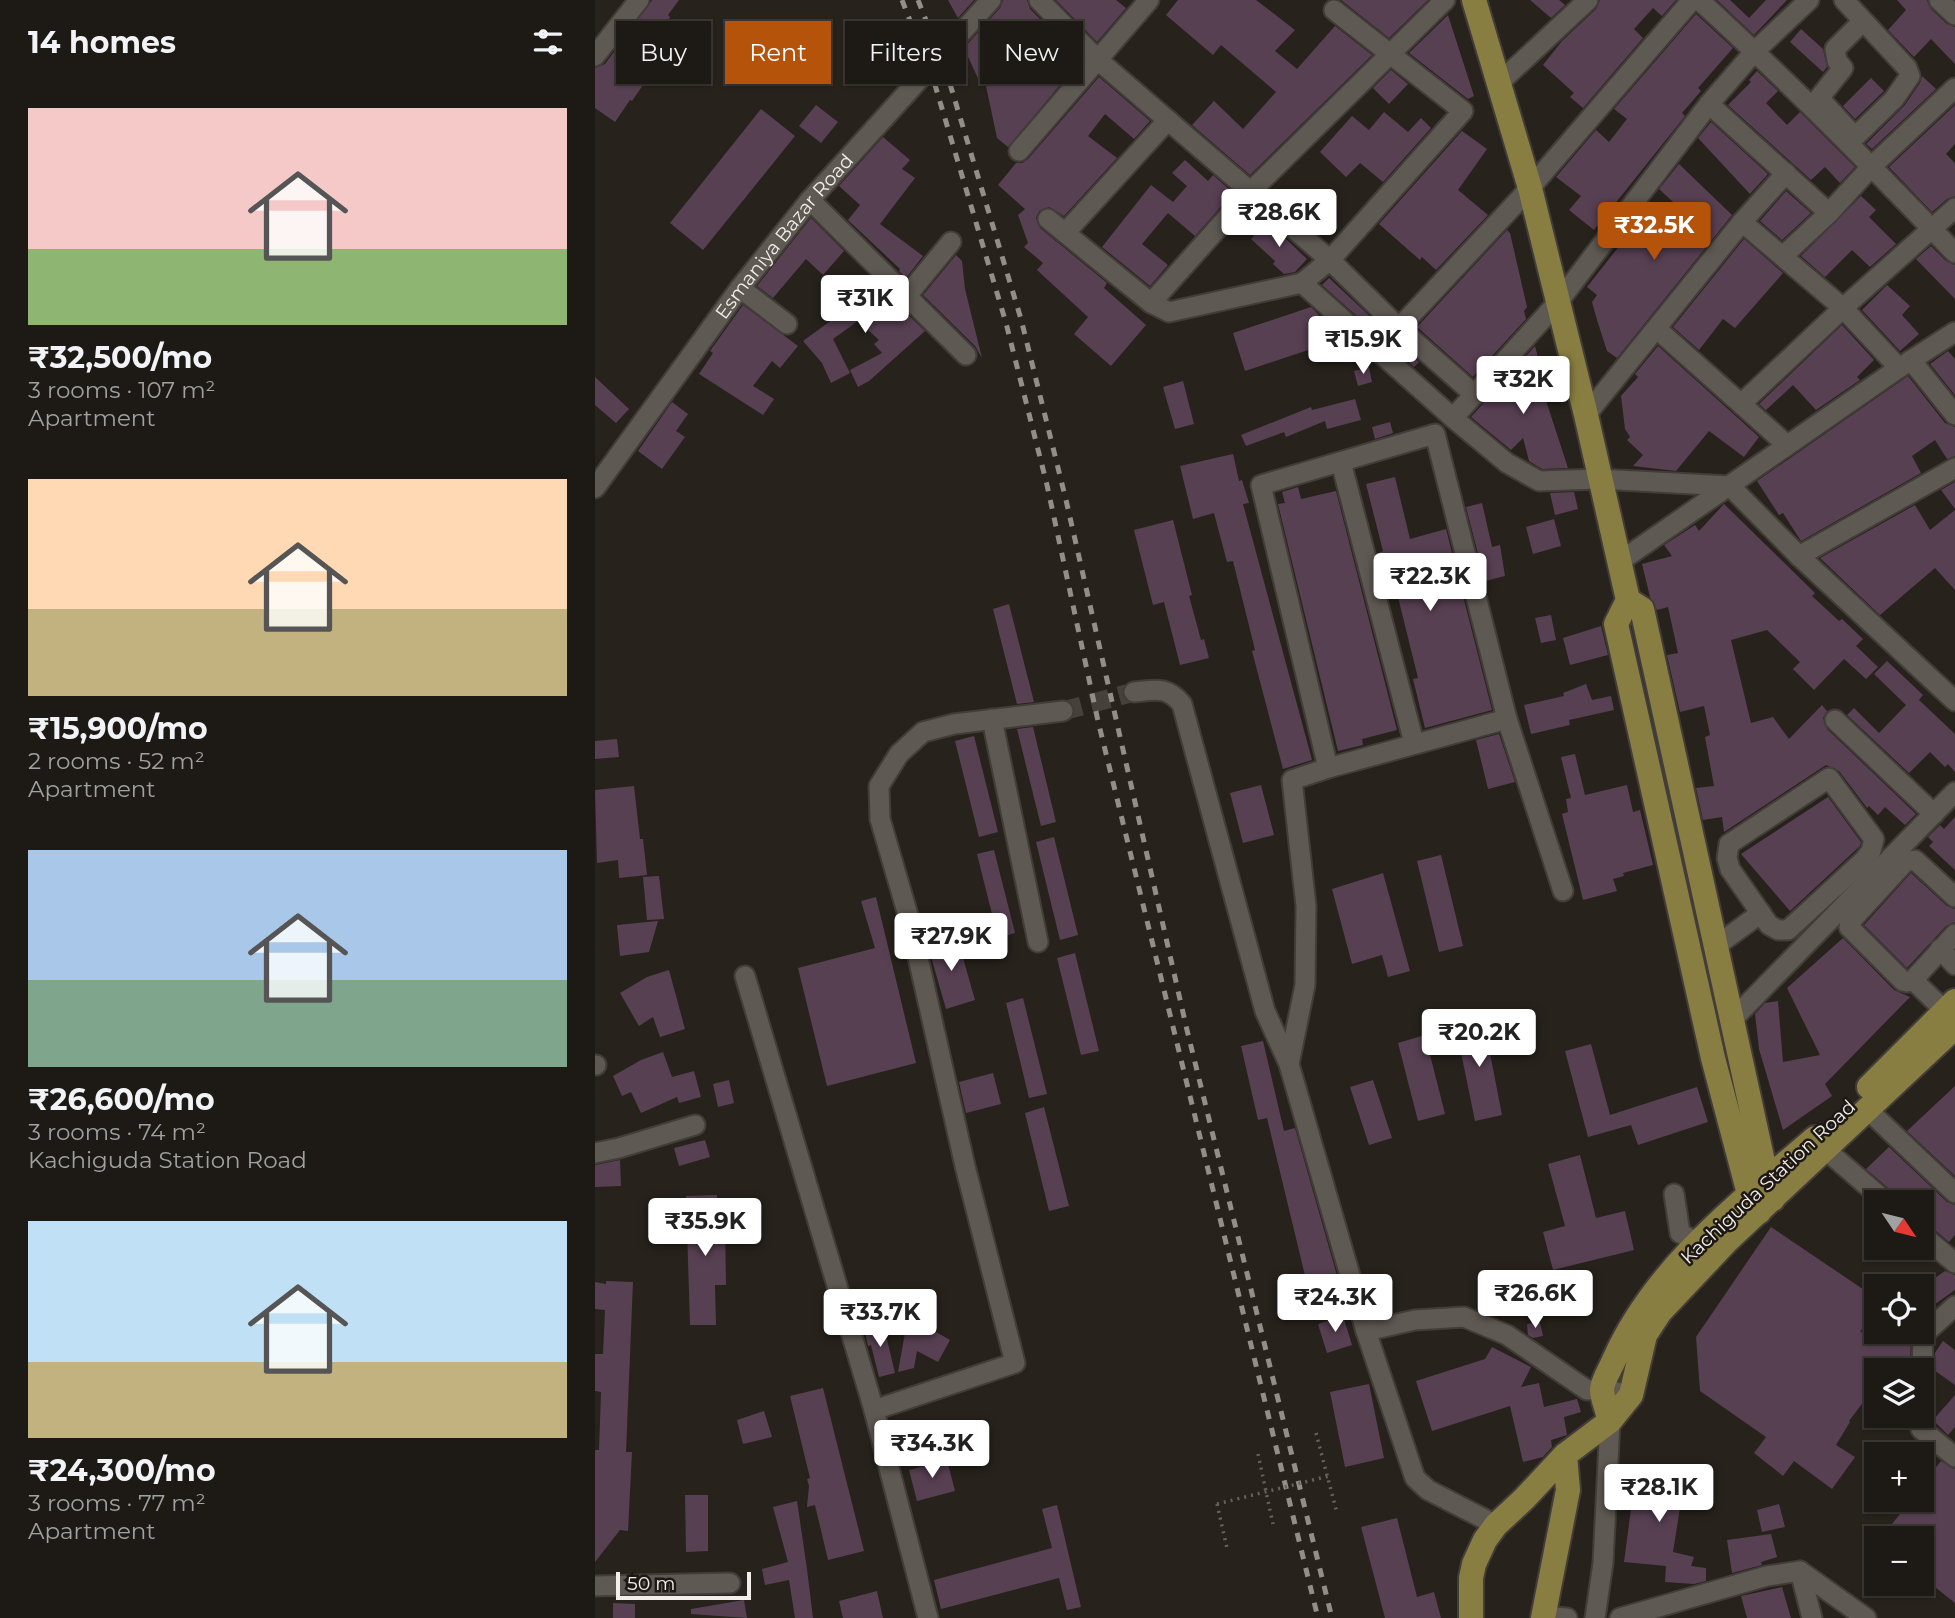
<!DOCTYPE html>
<html lang="en">
<head>
<meta charset="utf-8">
<style>
  :root { --surface:#1d1a15; --page:#25231e; --text:#f1f3f6; --muted:#a0a1a0; --line:#3b3834; --accent:#b45309 }
  body { margin:0; font-family:Montserrat,sans-serif; background:var(--page); color:var(--text); height:100vh; display:flex; flex-direction:column; font-size:26px; white-space:nowrap }
  * { box-sizing:border-box; margin:0 }
  p { font-size:23px; color:var(--muted) }
  .icon { flex:none; width:38px; height:38px; fill:none; stroke:currentColor; stroke-width:2; stroke-linecap:round; stroke-linejoin:round }
  .map { position:relative; flex:1; overflow:hidden }
  .drawer { display:flex; flex-direction:column; background:var(--surface); width:595px }
  .drawer>* { flex:none }
  .hud { position:absolute; left:21px; top:21px; width:665px; height:63px; display:flex; gap:14px }
  .needle { width:46px; rotate:125deg }
  .controls { position:absolute; left:1269px; top:1190px; display:grid; gap:14px }
  .controls a { display:grid; place-items:center; width:70px; height:70px; border-radius:0px; background:var(--surface); box-shadow:0 2px 5px #0004,0 0 0 2px var(--line); font-size:35px }
  .scale { position:absolute; left:21px; bottom:18px; width:135px; box-sizing:border-box; padding-left:7px; border:4px solid #f2eeeb; border-top:0; font-size:19px; line-height:24px; white-space:nowrap; color:#f2eeeb; -webkit-text-stroke:5px #1d1813; paint-order:stroke }
  .price { position:absolute; translate:-50% -60px; padding:0 16px; border-radius:7px; background:#fff; color:#222; font-size:23px; line-height:46px; filter:drop-shadow(0 2px 4px #0008) }
  .price::after { content:''; position:absolute; left:50%; top:42px; width:21px; height:16px; margin-left:-10px; background:inherit; clip-path:polygon(0 0,100% 0,50% 100%) }
  .price.selected { background:var(--accent); color:#fff }
  ul { padding:0; list-style:none }
  li { display:grid; align-content:center; gap:14px; height:371px; padding:0 28px }
  li span { display:grid; place-items:center; height:217px; border-radius:0px; color:#555 }
  li>.icon { margin-inline-start:auto }
  span .icon { width:126px; height:126px; fill:#fffc; stroke-width:1 }
  li b { font-size:30px }
  h2 { display:flex; justify-content:space-between; align-items:center; height:84px; padding:0 28px; font-size:30px }
  .tag { padding:0 24px; border-radius:0px; background:var(--surface); box-shadow:0 2px 5px #0004,0 0 0 2px var(--line); font-size:24px; line-height:63px }
  .tag.selected { background:var(--accent); color:#fff }
  main { display:flex; flex:1; min-height:0 }
  .map>svg:first-child { display:block }
</style>
</head>
<body>
<main>
<section class="drawer">
<h2>14 homes<svg class="icon" aria-label="filters" viewBox="0 0 24 24"><path d="M4 7h16M4 17h16"/><circle cx="9" cy="7" r="2"/><circle cx="15" cy="17" r="2"/></svg></h2>
<ul>
<li><span style="background:linear-gradient(#f6c9c9 65%,#8fb573 0)"><svg class="icon" aria-label="home" viewBox="0 0 24 24"><path d="M3 11l9-7 9 7M6 9v11h12V9"/></svg></span><div><b>₹32,500/mo</b><p>3 rooms · 107 m²</p><p>Apartment</p></div></li>
<li><span style="background:linear-gradient(#ffd9b3 60%,#c2b280 0)"><svg class="icon" aria-label="home" viewBox="0 0 24 24"><path d="M3 11l9-7 9 7M6 9v11h12V9"/></svg></span><div><b>₹15,900/mo</b><p>2 rooms · 52 m²</p><p>Apartment</p></div></li>
<li><span style="background:linear-gradient(#a9c7e8 60%,#7fa58c 0)"><svg class="icon" aria-label="home" viewBox="0 0 24 24"><path d="M3 11l9-7 9 7M6 9v11h12V9"/></svg></span><div><b>₹26,600/mo</b><p>3 rooms · 74 m²</p><p>Kachiguda Station Road</p></div></li>
<li><span style="background:linear-gradient(#bfe0f5 65%,#c2b280 0)"><svg class="icon" aria-label="home" viewBox="0 0 24 24"><path d="M3 11l9-7 9 7M6 9v11h12V9"/></svg></span><div><b>₹24,300/mo</b><p>3 rooms · 77 m²</p><p>Apartment</p></div></li>
</ul>
</section>
<div class="map">
<svg width="1360" height="1618" viewBox="0 0 1360 1618">
  <rect width="100%" height="100%" fill="#27221c"/>
  <!-- building -->
  <path fill="#584053" d="M57,0h27l-11,15 2,2 -1,2 19,14 -42,53 -3,-1 -11,16 -2,-1 -15,22 -20,-14v-40l10,-4z
    M353,0h26l-16,18z
    M408,0h24l3,9 51,51 -73,87 -11,-9 -12,-57 -4,4 -17,-37 36,-40z
    M461,0h60l10,8 -29,34z
    M583,0h78l39,30 -20,21 22,18 38,-43 37,29 -122,120 -58,-50 22,-24 29,28 33,-37 -55,-47 -8,10 -47,-40z
    M746,0h87l-39,38z
    M935,0h29l6,5 -14,13z
    M1005,0h76l-14,16 -9,-8 -19,21 9,9 -60,70 -13,-11 4,-4 -31,-28 19,-24 34,-32z
    M1122,0h13l19,18 17,-18h21l-33,35z
    M1302,0h30l4,9 16,15 8,3v37l-24,-25 -17,18 -26,-27 18,-20z
    M1101,14l37,34 -35,40 3,3 -19,22 3,3 -91,114 -25,-20 12,-14 -25,-19 40,-47 13,12 18,-23 -13,-10z
    M853,15l26,81 -6,3 -59,-46z
    M1206,29l22,20 4,18 -4,5 -33,-30z
    M796,70l17,14 -19,20 -16,-16z
    M1162,71l21,20 -12,12 21,22 13,-13 55,55 -15,16 -15,-16 -14,13 -83,-75 23,-23 -2,-2z
    M1327,76l14,13 -64,60 -6,-5 38,-38 16,-23z
    M504,77l51,44 -16,18 -29,-25 -17,22 29,22 -53,58 -15,-9 -10,4 -3,7 4,10 67,55 -3,5 42,37 -35,41 -37,-32 14,-17 -51,-47 6,-7 -19,-16 4,-4 -10,-28 7,-6 -27,-24 18,-22h6l6,-4z
    M1276,78l13,13 -29,28 -12,-13z
    M221,105l22,17 -17,21 -22,-17z
    M1360,105v39l-9,10 9,9v33l-8,3 -15,13 -43,-45z
    M166,109l34,27 -92,114 -33,-27z
    M789,112l24,20 13,-14 10,10 -48,54 -23,-19 -14,14 -26,-25 32,-36 17,14z
    M1116,122l57,52 -18,20 -52,-56z
    M867,131l25,18 -29,41 30,25 -52,55 -14,-13 -2,3 -41,-36z
    M288,137l27,23 -8,9 13,9 -35,46 43,32 -17,22 -7,-7 1,-2 -52,-49 12,-15 -21,-19z
    M590,160l23,21 5,-6 20,18 -38,43 -27,-23 -26,31 26,21 -18,21 -48,-39 49,-62 22,17 14,-16 -15,-13z
    M1084,164l53,51 -115,143 -10,-7 -10,-31 -5,-18 5,-7 -10,-8 52,-66 24,18 23,-25 -27,-25z
    M1191,191l25,22 -29,27 -22,-19z
    M1266,196l15,14 -7,7 27,27 -26,23 -18,-17 -27,27 -24,-21z
    M216,218l33,33 -21,24 -17,-16 -33,39 -16,-12z
    M672,221l40,38 -12,13 -11,2 -11,-10 2,-3 -24,-22z
    M912,230l3,3 17,74 -3,4 2,8 -53,58 -56,-50z
    M1149,239l39,34 -48,55 -12,-9 -24,31 -26,-23z
    M1336,246l15,15 9,4v34l-39,-40z
    M361,255l6,6 3,28 17,69 -7,-12 -52,-51z
    M734,278l90,84 -5,5 -92,-82z
    M264,285l18,15 7,-9 13,16 6,3 22,21 -56,50 -11,6 -8,-17 32,-17 -8,-9 5,-4 -21,-19 -25,18 17,34 -19,10 -9,-20 -19,-22 26,-19z
    M1292,285l23,21 -8,9 17,19 -19,17 -38,-41z
    M148,305l55,41 -18,22 -8,-7 -19,25 21,13 -11,16 -64,-41 14,-21 -3,-2z
    M716,307l8,8 10,28 -84,28 -12,-38z
    M1247,325l32,35 -17,17 3,3 -44,30 -23,-25 -27,25 -7,-6z
    M940,346l5,19 -5,2 33,101 -26,1 -13,-8 -6,-23 -12,12 -40,-33z
    M1063,346l101,91 -15,20 -35,-26 -33,40 -43,-5 10,-11 -16,-15 3,-3 -5,-8 -4,-33 17,-19 -3,-3z
    M1353,351l7,8v36l-25,-31z
    M774,367l3,15 -14,4 -4,-15z
    M1313,376l37,47 10,4v29l-8,3 -12,-19 -23,16 9,17 -120,68 -18,-28 -4,2 -22,-34z
    M0,377l34,32 -13,14 -21,-18z
    M588,381l11,43 -19,5 -12,-42z
    M760,399l6,21 -34,9 -2,-8 -39,16 -2,-5 -38,14 -5,-11 70,-28 1,3z
    M77,402l16,12 -12,17 9,6 -23,32 -24,-18z
    M795,422l3,11 -18,6 -3,-12z
    M638,454l6,27 3,-1 7,23 -6,1 69,256 -29,9 -31,-118 3,-1 -22,-89 -6,1 -13,-49 -21,6 -13,-53z
    M800,477l15,62 36,-10 46,181 -67,18 -12,-49 5,-1 -21,-85 -9,2 -11,-41 6,-3 -17,-67z
    M1360,482v27l-14,-19z
    M703,487l3,12 35,-8 61,239 -35,9 1,6 -25,6 -60,-247 7,-1 -3,-11z
    M979,492l4,17 -23,6 -5,-22z
    M887,503l10,44 8,-2 5,31 -20,5 -19,-74z
    M1129,504l91,89 -3,3 27,25 3,-2 21,20 -7,7 22,21 -12,12 -22,-20 -30,31 -21,-21 7,-7 -33,-32 -36,10 20,83 22,-6 16,22 33,-34 5,6 -4,7 4,11 89,85 -11,11 -20,-18 -7,8 -9,-9 -2,2 -28,-37 -13,-6 -102,67 -2,-15 -19,3 -7,-32 18,-2 -9,-49 5,-2 -6,-29 -24,6 -13,-57 11,-2 -10,-46 -11,3 -7,-13 -8,-33 30,-8 -8,-11 31,-20 4,6z
    M1320,505l15,25 25,-20v80l-20,-22 -55,47 -60,-57z
    M959,519l7,27 -28,8 -7,-27z
    M578,520l19,75 -3,1 12,44 3,-1 5,19 -29,7 -16,-63 -11,3 -19,-75z
    M414,604l25,98 -17,2 -24,-95z
    M956,615l5,25 -15,3 -6,-25z
    M1006,626l7,29 -38,10 -7,-27z
    M1292,661l36,34 -4,5 36,34v38l-7,-8 -3,3 -15,-15 -21,21 -62,-58 7,-7 25,25 27,-28 -32,-31z
    M991,684l6,16 19,-4 3,14 -45,10 1,5 -39,9 -7,-29 40,-9 -1,-3z
    M438,727l23,95 -15,4 -24,-97z
    M904,734l16,48 -27,7 -12,-49z
    M379,736l24,96 -19,5 -24,-96z
    M22,739l2,18 -24,2v-18z
    M980,754l10,41 42,-10 6,27 7,-2 13,55 -30,8 1,3 -11,3 4,12 -34,9 -21,-86 6,-2 -2,-13 5,-1 -10,-41z
    M666,785l13,50 -31,8 -13,-50z
    M39,786l6,53h3l4,36 -28,3 -1,-18 -21,3 -2,-73z
    M1233,797l33,45 -1,4 -70,65 -49,-57z
    M1360,817v53l-26,-24 4,-4 -5,-5 12,-12 4,4z
    M459,837l24,98 -18,5 -24,-98z
    M399,850l21,83 -17,5 -21,-84z
    M846,855l22,91 -24,6 -22,-91z
    M788,873l27,98 -22,6 -6,-22 -30,9 -20,-75z
    M1316,873l36,33 8,3v13l-9,4 -39,42 -43,-43z
    M64,876l5,43 -17,1 -4,-43z
    M281,897l40,166 -89,23 -29,-118 77,-20 -14,-47z
    M63,921l-9,31 -29,4 -3,-31z
    M362,937l18,63 -29,9 -18,-63z
    M1248,938l51,52 16,7 -85,87 7,12 -49,34 -24,-81 -4,-35 10,-11 13,-2 5,61 37,-7 -33,-67z
    M480,953l24,98 -18,4 -24,-97z
    M74,970l16,59 -25,8 -7,-20 -14,9 -19,-33 27,-16z
    M428,998l24,96 -18,4 -23,-95z
    M888,1017l19,98 -27,6 -20,-98z
    M830,1035l20,79 -27,7 -20,-78z
    M668,1041l21,90 11,-3 43,151 -30,9 -41,-170 -9,2 -17,-74z
    M996,1044l19,71 87,-28 11,35 -70,23 -7,-20 -43,12 -23,-86z
    M68,1052l9,25 22,-6 7,26 -22,6 -2,-6 -36,16 -10,-21 -9,4 -9,-20 28,-16z
    M398,1073l8,31 -35,9 -7,-31z
    M134,1080l5,23 -16,4 -5,-23z
    M778,1080l19,58 -23,7 -19,-58z
    M1360,1086v90l-48,-45z
    M449,1107l25,99 -20,5 -24,-98z
    M110,1140l5,17 -31,9 -5,-18z
    M1294,1147l58,55 8,3v30l-6,7 -20,-17 -8,-3v-20h-23l-4,-9 -28,-24z
    M985,1155l16,63 29,-7 9,39 -81,20 -10,-38 22,-6 -17,-62z
    M25,1160l1,26 -26,1v-22z
    M122,1195v31h8l1,59h-11l1,40h-26l-4,-129z
    M1176,1227l105,71v9l-16,25h51l-1,38h-22v-2l-2,2h-10v15l-27,36 1,1 -14,23 19,12 -23,32 -38,-28 -11,15 -29,-23 12,-16 -66,-46 -4,-54z
    M1350,1271l10,4v15l-34,24v-26z
    M11,1281l27,1 -7,170h6l-4,79 -8,-1 -25,32v-112h4l2,-58 -6,-1v-37h8l2,-44 -10,-1v-27l11,2z
    M313,1316l42,24 -12,22 -21,-11 -3,17 -16,4z
    M748,1316l9,29 -25,8 -9,-29z
    M945,1322l3,14 -10,2 -5,-3 -1,-11z
    M288,1323l12,50 -16,4 -8,-32 -3,1 -4,-18z
    M1348,1341l12,9v35l-21,-15 1,-17z
    M897,1347l39,20 -10,20 18,-4 5,24 33,-8 4,13 -17,5 3,18 -16,5 1,7 -9,10 -20,5 -13,-56 -78,25 -16,-50 69,-22z
    M774,1384l15,74 -39,9 -15,-75z
    M228,1388l41,163 -36,9 -13,-55 -8,2 2,-21 -2,-7 3,-1 -20,-82z
    M1360,1395v32l-7,8 -15,-15z
    M169,1411l8,26 -29,7 -6,-24z
    M352,1460l8,31 -38,10 -8,-31z
    M1346,1461l14,8v134l-34,-27v-38h-40l30,-38h10v-14z
    M1042,1464l49,6 -13,82 21,5 -3,9 15,2v13l-12,3 -29,-2 1,-16 -42,-4z
    M90,1495h23v56l-22,1z
    M202,1501l10,68 6,49h-18l-6,-38 -24,5 -3,-16 26,-7 -15,-55z
    M1184,1504l6,23 -23,5 -5,-22z
    M462,1505l24,102 -14,3 -8,-32 -118,31 -7,-29 118,-32 -10,-39z
    M802,1518l20,79 17,-5 7,26h-56l-24,-91z
    M1176,1534l6,23 -16,5 1,3 -30,8 -5,-33z
    M1187,1587l9,31h-44l-6,-22z
    M282,1591l6,27h-40l-4,-17z
    M149,1600l3,18 -56,-4v-5z
    M18,1603l22,1v14h-22z"/>
  <g fill="none" stroke-linecap="round" stroke-linejoin="round">
    <!-- minor-tunnel -->
    <path stroke="#45413b" stroke-width="19" stroke-dasharray="19 10" stroke-linecap="butt" d="M468,711l71,-19"/>
    <defs>
      <g id="minor">
        <path d="M444,0l59,60 232,200 69,68 76,67"/>
        <path d="M1104,0c89,81 173,166 256,253"/>
        <path d="M1249,0l63,68 3,8 -16,23 -39,38 -36,-39 24,-30 -6,-7 -2,-12 28,-28"/>
        <path d="M1344,0l16,15"/>
        <path d="M0,56l44,-56"/>
        <path d="M903,84l90,-84"/>
        <path d="M1114,104l120,109"/>
        <path d="M424,151l130,-151"/>
        <path d="M215,200l156,155"/>
        <path d="M453,219l103,84 18,9 133,-29 151,135 54,45 32,18 60,-2 131,7 69,70 156,145"/>
        <path d="M1147,222l101,86 56,60"/>
        <path d="M470,233l103,-113"/>
        <path d="M1188,256l46,-43 43,-47 83,-78"/>
        <path d="M707,283l28,-23 133,-149 -129,-101"/>
        <path d="M145,288l47,36"/>
        <path d="M310,298l46,-56"/>
        <path d="M556,303l99,-111 195,-192"/>
        <path d="M804,328l131,-140 162,-188"/>
        <path d="M1062,329l130,116"/>
        <path d="M1316,360l44,55"/>
        <path d="M1146,404l102,-96 112,-100"/>
        <path d="M991,415l156,-193 44,-49"/>
        <path d="M858,418l106,-117 150,-197 46,-53 54,-51"/>
        <path d="M746,462l73,281"/>
        <path id="s1" d="M0,488l145,-200 70,-88 181,-200"/>
        <path d="M1204,556l156,-88"/>
        <path d="M1024,562l280,-194 56,-36"/>
        <path d="M539,692c22,-2 33,-6 48,12l83,307 24,53 77,267 49,147 13,12 68,35"/>
        <path d="M397,719l46,223"/>
        <path d="M1240,720l99,94"/>
        <path d="M733,768l-67,-283 174,-51 72,285 56,172"/>
        <path d="M1234,778l45,61 -3,12 -7,9 -76,70h-10l-9,-5 -39,-56 -3,-11 2,-14z"/>
        <path d="M1360,897l-40,-37 -10,2 -55,60 -1,5 54,54 4,1 6,-2 42,-46"/>
        <path d="M1121,946l45,-33"/>
        <path d="M1345,949l15,16"/>
        <path d="M150,976l129,434"/>
        <path d="M1318,980l32,31"/>
        <path d="M1138,1019l222,-227"/>
        <path d="M694,1064l16,-79 1,-79 -14,-126 36,-12 179,-49"/>
        <path d="M0,1065h1"/>
        <path d="M1273,1110l87,83"/>
        <path d="M1231,1150l60,52"/>
        <path d="M0,1153l24,-5 76,-23"/>
        <path d="M1079,1194l6,39 18,10"/>
        <path d="M1326,1234l34,29"/>
        <path d="M771,1331l49,-11 49,-3 43,18 80,55 15,-1 29,6"/>
        <path d="M1326,1412l2,-77 32,-29"/>
        <path d="M1326,1416v13l34,28"/>
        <path d="M1205,1571l66,47"/>
        <path d="M0,1586l135,-3"/>
        <path d="M948,1616l24,2"/>
        <path d="M333,1618l-54,-208 141,-47 -50,-197 -55,-244 -30,-103 -1,-33 20,-32 24,-22 31,-8 109,-13"/>
        <path d="M1000,1618l8,-55 7,-142"/>
        <path d="M1025,1618l147,-42 33,-5 12,47"/>
      </g>
      <path id="major" d="M879,0l56,188 56,227 42,185 -12,24 97,434 36,136 10,18
        M1033,600l14,9 125,571 6,19
        M1274,1087l86,-86
        M1015,1421c-2,-9 -8,-22 -8,-31 0,-9 9,-22 12,-30 41,-93 126,-157 201,-222
        M876,1618v-40l3,-14 11,-24 11,-15 28,-26 41,-44 45,-34 21,-26 14,-60 15,-23 67,-71 228,-214
        M948,1618l25,-128 -3,-35"/>
    </defs>
    <!-- minor casing -->
    <use href="#minor" stroke="#423d39" stroke-width="23"/>
    <!-- major casing -->
    <use href="#major" stroke="#423d39" stroke-width="28"/>
    <!-- path -->
    <path stroke="#65615c" stroke-width="3.5" stroke-dasharray="2 5" stroke-linecap="butt" d="M721,1433l21,80
      M663,1454l15,70
      M622,1504l10,44"/>
    <!-- minor -->
    <use href="#minor" stroke="#5f5953" stroke-width="19"/>
    <!-- major -->
    <use href="#major" stroke="#897e41" stroke-width="24"/>
    <!-- rail -->
    <path stroke="#928e89" stroke-width="5" stroke-dasharray="9 9" stroke-linecap="butt" d="M307,0l33,85 71,238 41,162 51,236 220,897
      M323,0l29,74 74,245 45,181 121,530 145,588"/>
    <!-- path-bridge -->
    <path stroke="#65615c" stroke-width="3.5" stroke-dasharray="2 5" stroke-linecap="butt" d="M622,1504l112,-28"/>
  </g>
  <g text-anchor="middle" dominant-baseline="central" stroke-width="5" stroke-linejoin="round" paint-order="stroke">
    <!-- street labels -->
    <g font-size="19" fill="#f2eeeb" stroke="#1d1813">
      <text stroke="none"><textPath href="#s1" startOffset="315">Esmaniya Bazar Road</textPath></text>
      <text transform="translate(1173 1182) rotate(-43)">Kachiguda Station Road</text>
    </g>
  </g>
</svg>
<div class="controls">
<a><svg class="needle" viewBox="-14 -14 28 28"><path d="M0-13l5 13h-10z" fill="#e53935"/><path d="M0 13l5-13h-10z" fill="#a0a1a0"/></svg></a>
<a><svg class="icon" aria-label="locate" viewBox="0 0 24 24"><circle cx="12" cy="12" r="6"/><path d="M12 2v4M12 18v4M2 12h4M18 12h4"/></svg></a>
<a><svg class="icon" aria-label="layers" viewBox="0 0 24 24"><path d="M12 4l9 5-9 5-9-5zM3 14l9 5 9-5"/></svg></a>
<a>+</a>
<a>−</a>
</div>
<div class="scale">50 m</div>
<b class="price" style="left:684px;top:249px">₹28.6K</b>
<b class="price selected" style="left:1059px;top:262px">₹32.5K</b>
<b class="price" style="left:270px;top:335px">₹31K</b>
<b class="price" style="left:768px;top:376px">₹15.9K</b>
<b class="price" style="left:928px;top:416px">₹32K</b>
<b class="price" style="left:835px;top:613px">₹22.3K</b>
<b class="price" style="left:356px;top:973px">₹27.9K</b>
<b class="price" style="left:884px;top:1069px">₹20.2K</b>
<b class="price" style="left:110px;top:1258px">₹35.9K</b>
<b class="price" style="left:940px;top:1330px">₹26.6K</b>
<b class="price" style="left:740px;top:1334px">₹24.3K</b>
<b class="price" style="left:285px;top:1349px">₹33.7K</b>
<b class="price" style="left:337px;top:1480px">₹34.3K</b>
<b class="price" style="left:1064px;top:1524px">₹28.1K</b>
<div class="hud">
<a class="tag">Buy</a>
<a class="tag selected">Rent</a>
<a class="tag">Filters</a>
<a class="tag">New</a>
</div>
</div>
</main>
</body>
</html>
